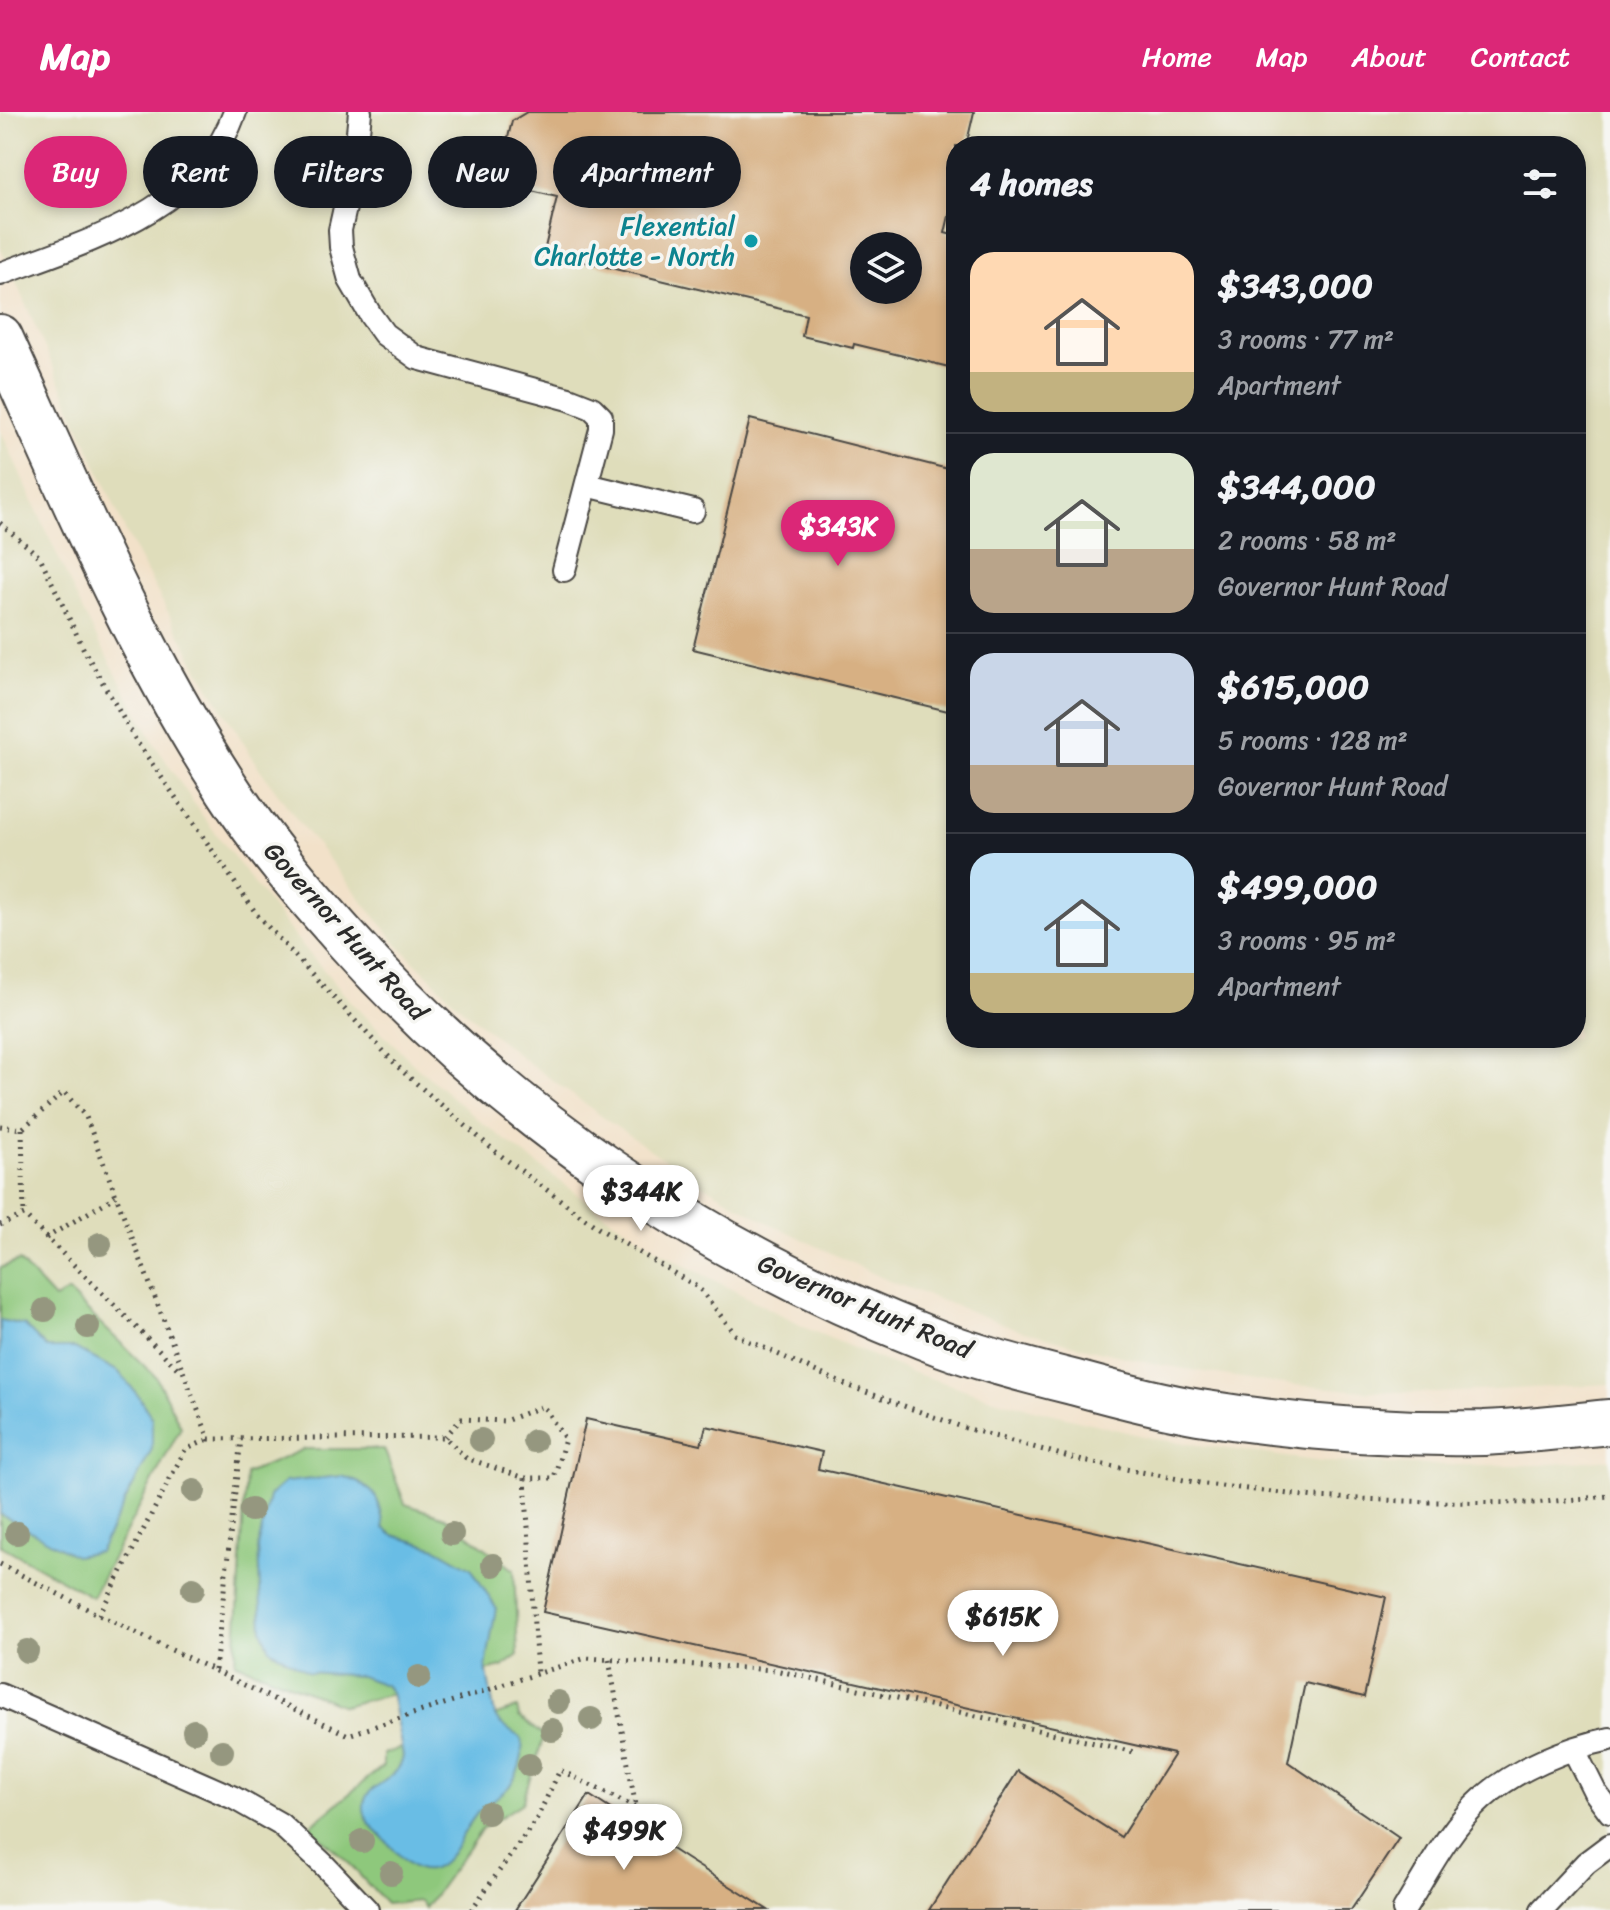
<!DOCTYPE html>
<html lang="en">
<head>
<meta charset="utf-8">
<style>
  :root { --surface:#171b24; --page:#242831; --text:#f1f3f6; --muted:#9ea1a6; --line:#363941; --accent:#db2777 }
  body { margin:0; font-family:Sriracha,sans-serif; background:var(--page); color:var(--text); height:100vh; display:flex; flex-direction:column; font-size:30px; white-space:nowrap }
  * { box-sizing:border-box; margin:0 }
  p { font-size:26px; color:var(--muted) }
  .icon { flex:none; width:44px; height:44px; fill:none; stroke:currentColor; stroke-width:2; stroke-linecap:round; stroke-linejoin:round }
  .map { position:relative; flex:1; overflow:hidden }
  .drawer { position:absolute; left:946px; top:24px; width:640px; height:912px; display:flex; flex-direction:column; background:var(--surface); border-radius:32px; box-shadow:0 4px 12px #0003 }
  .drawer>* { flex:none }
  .top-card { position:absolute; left:24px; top:24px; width:760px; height:72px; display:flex; gap:16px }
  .buttons { position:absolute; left:850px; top:120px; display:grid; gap:16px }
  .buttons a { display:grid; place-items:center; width:72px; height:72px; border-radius:50%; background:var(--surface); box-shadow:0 4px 12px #0003; font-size:40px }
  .price { position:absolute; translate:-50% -68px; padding:0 18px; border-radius:28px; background:#fff; color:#222; font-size:26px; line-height:52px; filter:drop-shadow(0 2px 4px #0008) }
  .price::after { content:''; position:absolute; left:50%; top:48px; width:24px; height:18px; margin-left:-12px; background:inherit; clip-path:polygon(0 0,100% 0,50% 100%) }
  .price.selected { background:var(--accent); color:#fff }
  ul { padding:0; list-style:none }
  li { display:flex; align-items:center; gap:24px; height:200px; padding:0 24px }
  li+li { border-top:2px solid var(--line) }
  li span { display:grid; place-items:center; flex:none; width:224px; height:160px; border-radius:24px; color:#555 }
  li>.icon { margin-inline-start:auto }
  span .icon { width:96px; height:96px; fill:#fffc; stroke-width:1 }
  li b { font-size:34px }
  h2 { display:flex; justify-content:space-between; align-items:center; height:96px; padding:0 24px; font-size:34px }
  .tag { padding:0 28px; border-radius:36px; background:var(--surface); box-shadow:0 4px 12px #0003; font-size:28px; line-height:72px }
  .tag.selected { background:var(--accent); color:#fff }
  header { display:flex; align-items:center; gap:48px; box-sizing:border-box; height:112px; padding:0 40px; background:var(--accent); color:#fff }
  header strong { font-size:38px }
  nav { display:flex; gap:44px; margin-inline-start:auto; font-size:28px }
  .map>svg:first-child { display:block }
</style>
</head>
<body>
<header>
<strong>Map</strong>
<nav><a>Home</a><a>Map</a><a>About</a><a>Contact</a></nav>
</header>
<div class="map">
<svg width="1610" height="1798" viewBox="0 0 1610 1798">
  <rect width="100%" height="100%" fill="#f6f6f2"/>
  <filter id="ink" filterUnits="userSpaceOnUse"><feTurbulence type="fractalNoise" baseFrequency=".0125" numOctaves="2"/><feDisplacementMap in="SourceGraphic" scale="16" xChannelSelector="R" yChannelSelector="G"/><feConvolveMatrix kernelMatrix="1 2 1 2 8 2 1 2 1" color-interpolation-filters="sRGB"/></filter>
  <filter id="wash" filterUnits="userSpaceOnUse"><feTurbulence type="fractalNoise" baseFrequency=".006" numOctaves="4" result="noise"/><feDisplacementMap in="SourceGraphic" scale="32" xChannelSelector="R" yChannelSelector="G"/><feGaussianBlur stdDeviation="1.8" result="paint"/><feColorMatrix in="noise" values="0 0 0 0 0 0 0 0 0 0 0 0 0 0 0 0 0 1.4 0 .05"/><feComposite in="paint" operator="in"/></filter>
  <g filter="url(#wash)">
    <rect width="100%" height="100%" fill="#f2e1c9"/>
    <!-- built -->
    <path fill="#dfddbb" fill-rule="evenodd" d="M0,0h1610v1272l-173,9 -73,-2 -91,-8 -118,-19 -69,-16 -66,-18 -131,-49 -122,-59 -72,-42 -84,-57 -86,-63 -65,-53 -62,-62 -100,-124 -39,-53 -59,-96 -72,-135 -128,-291zM956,34h620v892h-620zM864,134h44v44h-44z
      M0,317l84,185 70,129 45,68 96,126 57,66 66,65 63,54 127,95 67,43 133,69 103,43 90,29 154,38 168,23 95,3h122l70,-6v451h-1610z"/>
    <!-- green -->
    <path fill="#8ec87c" stroke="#5c7a54" stroke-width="2" d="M19,1149l35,38 14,-7 88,85 25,50 -89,170 -92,-52v-277z
      M304,1337h80l21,55 40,13 69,53 4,85 -16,12 -159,39 -108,-44 11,-188z
      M517,1596l2,9 25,19 -22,67 -40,26 -57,79 -5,-7 -34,3 -40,-44 -37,-33 74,-61v-12z"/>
    <!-- water -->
    <path fill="#69bde5" stroke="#4a7488" stroke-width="2" d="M0,1208l24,5 23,23h28l44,24 18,22 15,24v31l-53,103 -24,4 -75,-42z
      M342,1364c32,11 37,18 42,52l9,7 43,13 35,20 25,40 -10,59 9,49 5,8 21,14c4,16 -1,32 -10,46 -8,12 -27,19 -36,32 -13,16 -25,51 -46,54 -18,3 -32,-18 -43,-29 -10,-11 -23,-20 -22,-35 0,-23 35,-23 39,-50l-12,-64 -6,-7 -25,-9 -52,-4 -38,-23 -8,-19 -4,-83 11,-51 16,-14z"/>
    <g id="blocks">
      <!-- building -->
      <path fill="#d7b083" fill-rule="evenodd" d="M527,0h447l-8,34h-10v40l-11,47 11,3v100l-7,31 -95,-23 -1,4 -51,-12 4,-21 -262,-63 13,-55 -60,-14 15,-62zM864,134h44v44h-44z
        M750,307l206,52v242l-263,-64z
        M586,1307l115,26 5,-19 116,26 -4,17 568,128 -22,100 -59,-14 -17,79 111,76 -48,72h-422l89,-139 103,66 53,-83 -631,-142z
        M589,1683l98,64 81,51h-253z"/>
    </g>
  </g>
  <g filter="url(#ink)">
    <use href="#blocks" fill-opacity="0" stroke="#494643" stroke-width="2"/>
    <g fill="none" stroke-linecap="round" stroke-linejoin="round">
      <defs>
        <path id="service" d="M360,0l-5,51 -15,67 1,17 9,33 21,36 13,18 33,24 152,41 23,9 9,9v12l-37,141
          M0,162c88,-33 200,-63 235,-162
          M587,373l106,26
          M0,1583l234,103 46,26 43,40 44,46
          M1574,1638l21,42 15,20
          M1404,1798c23,-37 45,-82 78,-111 33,-30 85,-51 128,-60
          M1542,1798l44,-47 24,-18"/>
        <path id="tertiary" d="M0,225c70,154 135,311 228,453 34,53 76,102 118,149 158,177 357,311 578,398 49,20 101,33 152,46 40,11 81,22 123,29 93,15 190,23 285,21 42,-2 84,-7 126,-11"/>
      </defs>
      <!-- service casing -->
      <use href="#service" stroke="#494643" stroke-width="26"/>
      <!-- tertiary casing -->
      <use href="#tertiary" stroke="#494643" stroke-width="48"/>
      <!-- path -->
      <path stroke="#494643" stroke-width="5" stroke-dasharray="2 6" stroke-linecap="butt" d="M0,411l40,34 45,95 52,90 121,174 144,155 94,81 102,76 101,60 37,47 105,48 121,44 121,34 122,23 109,13 116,5 103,1 77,-7
        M0,1014l22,3 42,-37 22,25 123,322 236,-2 21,21 59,20 12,196
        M22,1017l2,86
        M0,1113l24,-10 157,157
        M46,1126l70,-42
        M445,1325l16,-18 44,2 38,-15 22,33 -11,39h-29
        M0,1452l99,51 249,120 238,-77 189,12 359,82
        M99,1503l86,-165 24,-11
        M215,1558l26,-231
        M471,1798l65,-90 24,-50 76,38 -27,-148"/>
      <!-- service -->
      <use href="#service" stroke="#fff" stroke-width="22"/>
      <!-- tertiary -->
      <use href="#tertiary" stroke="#fff" stroke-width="44"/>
    </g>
    <!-- trees -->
    <g fill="#95977f">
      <circle cx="100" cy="1132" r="12"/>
      <circle cx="45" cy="1198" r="12"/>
      <circle cx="88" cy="1215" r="12"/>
      <circle cx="481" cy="1328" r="12"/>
      <circle cx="534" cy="1329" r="12"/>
      <circle cx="194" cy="1379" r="12"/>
      <circle cx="251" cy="1398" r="12"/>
      <circle cx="17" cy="1421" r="12"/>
      <circle cx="452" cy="1422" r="12"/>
      <circle cx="493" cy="1453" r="12"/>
      <circle cx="193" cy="1477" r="12"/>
      <circle cx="27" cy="1539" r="12"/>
      <circle cx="419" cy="1565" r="12"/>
      <circle cx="558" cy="1590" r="12"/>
      <circle cx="591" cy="1607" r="12"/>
      <circle cx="552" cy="1618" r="12"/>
      <circle cx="194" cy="1619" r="12"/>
      <circle cx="222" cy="1639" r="12"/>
      <circle cx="529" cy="1653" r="12"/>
      <circle cx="488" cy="1701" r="12"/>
      <circle cx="362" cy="1729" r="12"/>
      <circle cx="391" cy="1761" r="12"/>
    </g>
  </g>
  <!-- markers -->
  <circle fill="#0f9aa8" stroke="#f6f6f2" stroke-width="3" cx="751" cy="129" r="8"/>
  <g text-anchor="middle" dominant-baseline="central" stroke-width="7" stroke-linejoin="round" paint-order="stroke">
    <!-- culture labels -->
    <g font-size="26" fill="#0d838f" stroke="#f6f6f2" text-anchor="end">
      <text x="735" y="114">Flexential<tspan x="735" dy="30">Charlotte - North</tspan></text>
    </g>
    <!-- street labels -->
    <g font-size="26" fill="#2b2b2b" stroke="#f6f6f2">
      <text transform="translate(346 819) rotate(48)">Governor Hunt Road</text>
      <text transform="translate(865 1194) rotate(23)">Governor Hunt Road</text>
    </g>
  </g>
</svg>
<div class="buttons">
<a><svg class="icon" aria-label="layers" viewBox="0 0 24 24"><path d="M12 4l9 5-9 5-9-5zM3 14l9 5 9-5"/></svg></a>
</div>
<b class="price selected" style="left:838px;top:456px">$343K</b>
<b class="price" style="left:641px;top:1121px">$344K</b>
<b class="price" style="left:1003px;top:1546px">$615K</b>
<b class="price" style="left:624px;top:1760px">$499K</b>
<div class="top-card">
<a class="tag selected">Buy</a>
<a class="tag">Rent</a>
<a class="tag">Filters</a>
<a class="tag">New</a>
<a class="tag">Apartment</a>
</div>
<section class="drawer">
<h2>4 homes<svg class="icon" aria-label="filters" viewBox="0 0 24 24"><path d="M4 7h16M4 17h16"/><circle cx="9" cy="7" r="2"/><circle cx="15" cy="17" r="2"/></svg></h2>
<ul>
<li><span style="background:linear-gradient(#ffd9b3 75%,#c2b280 0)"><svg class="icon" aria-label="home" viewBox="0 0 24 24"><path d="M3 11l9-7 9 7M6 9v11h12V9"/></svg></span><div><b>$343,000</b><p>3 rooms · 77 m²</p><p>Apartment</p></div></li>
<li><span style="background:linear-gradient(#dfe7d0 60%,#b9a48a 0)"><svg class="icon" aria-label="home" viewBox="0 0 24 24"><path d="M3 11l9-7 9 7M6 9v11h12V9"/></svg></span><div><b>$344,000</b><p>2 rooms · 58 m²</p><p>Governor Hunt Road</p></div></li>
<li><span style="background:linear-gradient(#c9d6e8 70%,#b9a48a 0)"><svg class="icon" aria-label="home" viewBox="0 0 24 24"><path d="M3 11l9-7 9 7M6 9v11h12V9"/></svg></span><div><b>$615,000</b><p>5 rooms · 128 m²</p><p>Governor Hunt Road</p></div></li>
<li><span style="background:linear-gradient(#bfe0f5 75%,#c2b280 0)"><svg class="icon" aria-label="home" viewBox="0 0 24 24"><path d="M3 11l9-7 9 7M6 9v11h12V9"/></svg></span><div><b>$499,000</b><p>3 rooms · 95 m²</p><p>Apartment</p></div></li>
</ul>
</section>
</div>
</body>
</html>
